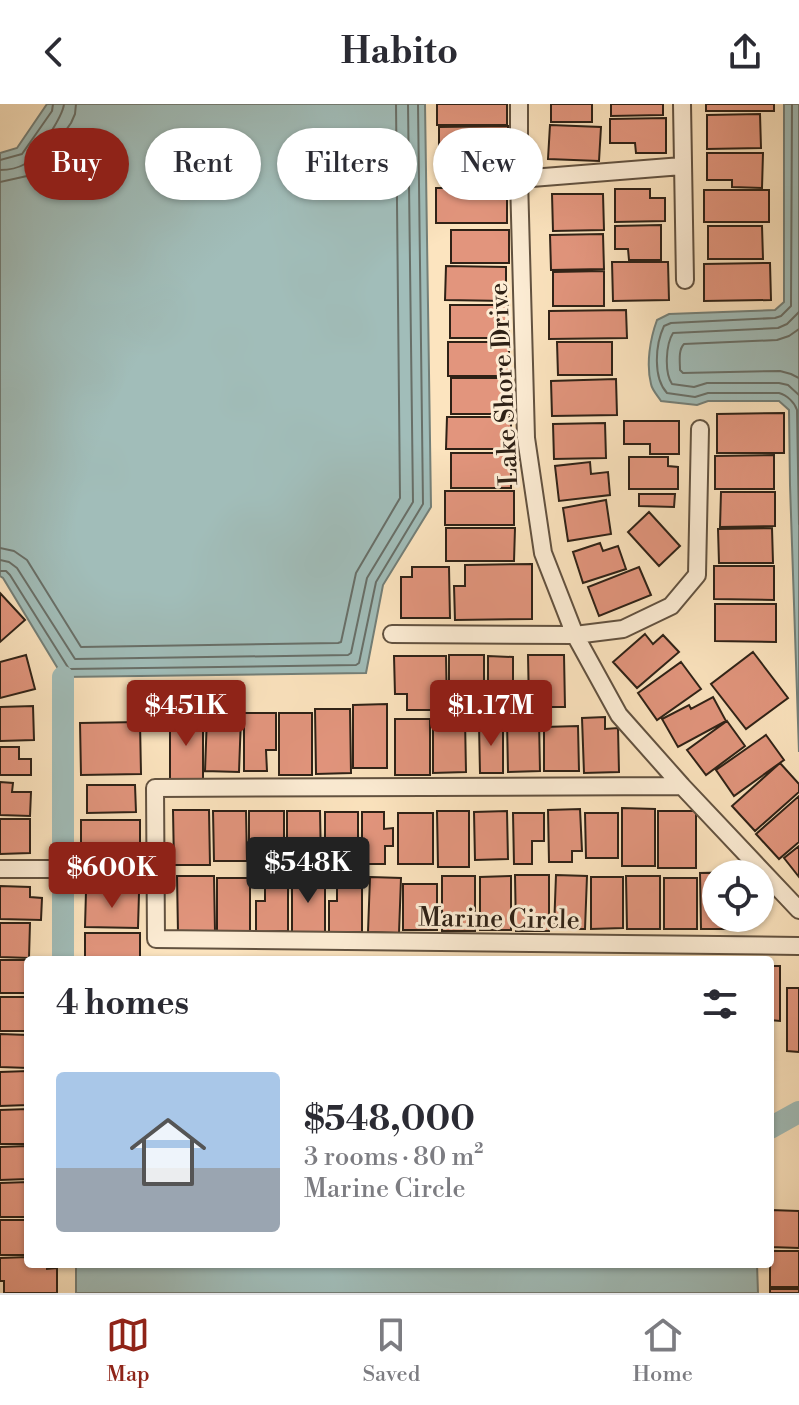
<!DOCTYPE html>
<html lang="en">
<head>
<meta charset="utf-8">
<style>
  :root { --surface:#fff; --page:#f2f2f3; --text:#2b2b33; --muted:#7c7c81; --line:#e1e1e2; --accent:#8f2418 }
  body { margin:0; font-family:"Libre Bodoni",serif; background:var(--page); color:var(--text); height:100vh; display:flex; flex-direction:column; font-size:30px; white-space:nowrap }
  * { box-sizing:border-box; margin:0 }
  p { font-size:26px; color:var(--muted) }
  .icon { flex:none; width:44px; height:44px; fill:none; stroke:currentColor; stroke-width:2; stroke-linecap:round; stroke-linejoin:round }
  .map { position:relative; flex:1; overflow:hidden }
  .details { position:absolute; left:24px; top:852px; width:750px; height:312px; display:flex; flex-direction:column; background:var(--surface); border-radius:8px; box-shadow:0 2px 6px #0004 }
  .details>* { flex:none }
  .hud { position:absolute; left:24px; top:24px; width:752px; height:72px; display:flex; gap:16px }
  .controls { position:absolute; left:702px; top:756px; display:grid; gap:16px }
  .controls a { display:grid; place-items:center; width:72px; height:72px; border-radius:50%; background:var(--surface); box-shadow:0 2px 6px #0004; font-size:40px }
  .price { position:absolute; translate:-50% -68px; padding:0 18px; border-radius:8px; background:var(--accent); color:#fff; font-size:26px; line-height:52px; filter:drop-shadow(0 2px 4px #0008) }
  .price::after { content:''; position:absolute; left:50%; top:48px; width:24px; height:18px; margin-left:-12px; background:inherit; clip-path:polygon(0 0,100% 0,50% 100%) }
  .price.current { background:#222; color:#fff }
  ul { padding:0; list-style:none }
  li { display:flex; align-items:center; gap:24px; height:200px; padding:0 32px }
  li+li { border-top:2px solid var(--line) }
  li span { display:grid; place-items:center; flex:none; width:224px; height:160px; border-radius:8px; color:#555 }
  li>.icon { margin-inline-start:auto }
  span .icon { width:96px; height:96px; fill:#fffc; stroke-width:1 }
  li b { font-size:34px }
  h2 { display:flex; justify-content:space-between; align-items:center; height:96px; padding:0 32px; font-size:34px }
  .tag { padding:0 28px; border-radius:36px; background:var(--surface); box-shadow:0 2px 6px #0004; font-size:28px; line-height:72px }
  .tag.current { background:var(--accent); color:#fff }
  header { display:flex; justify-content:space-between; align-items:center; height:104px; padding:0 32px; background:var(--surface); font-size:36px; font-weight:700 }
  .menu { display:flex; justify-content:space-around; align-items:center; height:112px; border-top:2px solid var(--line); background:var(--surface); font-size:22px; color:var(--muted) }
  .menu a { display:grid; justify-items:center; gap:4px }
  .menu .current { color:var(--accent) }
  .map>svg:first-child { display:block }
</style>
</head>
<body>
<header><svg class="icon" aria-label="back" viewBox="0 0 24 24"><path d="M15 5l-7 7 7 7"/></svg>Habito<svg class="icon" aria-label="share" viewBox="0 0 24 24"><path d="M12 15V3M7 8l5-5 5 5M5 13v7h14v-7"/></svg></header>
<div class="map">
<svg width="799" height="1189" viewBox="0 0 799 1189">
  <rect width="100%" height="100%" fill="#fce4bf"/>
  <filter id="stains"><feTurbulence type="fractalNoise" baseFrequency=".0025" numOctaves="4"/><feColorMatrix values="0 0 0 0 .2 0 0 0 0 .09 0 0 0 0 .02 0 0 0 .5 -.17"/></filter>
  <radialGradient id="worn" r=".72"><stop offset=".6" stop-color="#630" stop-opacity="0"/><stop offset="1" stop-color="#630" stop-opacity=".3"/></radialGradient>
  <!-- water -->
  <path fill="#a1bdb9" stroke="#737f78" stroke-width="2" d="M47,0h378l6,403 -48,78 -17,88 -303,4 -60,-99 -3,-2v-423l17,-5z
    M784,0h15v648l-9,-267 -1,-75 -10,-9h-71l-11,4 -36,-4c-3,-5 -9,-11 -10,-17 -5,-20 -1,-45 6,-64l12,-6 106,-4 9,-8z
    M76,1160h681l1,29h-682z"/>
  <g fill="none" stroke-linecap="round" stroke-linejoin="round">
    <!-- shore -->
    <path stroke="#686f68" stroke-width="2" d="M792,0l-1,202 -10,10 -6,2 -104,5 -7,3c-9,19 -11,52 3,67l28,4 13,-4h71c8,2 16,10 18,17l2,114
      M0,56l22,-6 30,-43 1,-7
      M0,66c8,0 18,-2 25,-6 11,-6 38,-48 39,-60
      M0,78l27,-6 12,-8 32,-45 4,-9 1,-10
      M799,208l-12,12 -9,4 -105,5c-7,11 -9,39 -1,51l22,3 13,-4h72l9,2 11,10
      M799,225l-10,7 -12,4 -93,4c-6,6 -4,18 -4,26l3,3 97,-2 11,3 8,4
      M0,444l14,3 13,9 54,87 257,-4 3,-1 15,-69 44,-75 -4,-394
      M0,456l9,2 8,6 58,91 273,-4 3,-2 16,-75 46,-76 -5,-398
      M0,467h6l4,4 59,94 287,-4 3,-2 17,-81 47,-78 -5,-400"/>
    <!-- canal -->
    <path stroke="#a1bdb9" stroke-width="22" d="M63,750v-177
      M63,784v72
      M770,1024l29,-16"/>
  </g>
  <!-- building -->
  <path fill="#e2957d" stroke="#2e2116" stroke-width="2" d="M437,0h70v21h-70z
    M551,0h41v18h-41z
    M611,0h52v11l-52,1z
    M706,0h68v7h-68z
    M760,10l1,34 -54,1v-34z
    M666,14v35h-30l-1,-10h-25v-24z
    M550,21l51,2 -2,34 -51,-2z
    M508,22l1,35 -70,1v-35z
    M707,49h56l-1,35 -30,-1v-7h-25z
    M436,84h71v35h-71z
    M615,85h35v9h15v23l-50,1z
    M704,86h65v32h-65z
    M552,90h51l1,36 -51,1z
    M661,121v35h-32l-1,-11h-13v-23z
    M708,122h54l1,33h-55z
    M451,126h58v33h-58z
    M603,130l1,35 -53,1 -1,-35z
    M612,158h56l1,38 -56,1z
    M770,159l1,37 -67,1v-37z
    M446,162l60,1v34l-61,-1z
    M604,167v35h-51v-34z
    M450,201h58l1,33h-59z
    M626,206l1,28 -78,1v-28z
    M448,238h61v34h-61z
    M557,238h55v33h-54z
    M451,274h58v36h-58z
    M616,275l1,36 -65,1 -1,-35z
    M784,309v40h-67v-39z
    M447,313h64v32h-65z
    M624,317h55v33h-29v-10h-26z
    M605,319l1,35 -52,1 -1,-35z
    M451,349h60v35h-60z
    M774,351v34h-59v-33z
    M629,353h39v9l10,1v22h-49z
    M590,358l1,12 17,-2 2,23 -51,6 -4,-35z
    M445,387h69v34h-69z
    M721,388h54v34l-55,1z
    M639,390h36l-1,13 -35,-1z
    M606,396l5,34 -43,7 -5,-33z
    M649,408l31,34 -21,20 -31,-34z
    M446,424h69l-1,33h-68z
    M772,424l1,35h-54l-1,-34z
    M600,439l3,8 15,-5 8,23 -43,14 -10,-31z
    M532,460v55l-77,1 -1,-34h11v-21z
    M714,462h60v34l-60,-1z
    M412,463h37l1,51h-49v-41h11z
    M639,463l12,28 -52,21 -11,-29z
    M0,489l25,27 -25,22z
    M715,500h61v38l-61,-1z
    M645,530l8,10 10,-9 16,17 -42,36 -24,-26z
    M753,548l35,46 -42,31 -35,-45z
    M26,551l9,34 -35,9v-36z
    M449,551h35v57h-35z
    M528,551h36l1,52h-36z
    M394,552h52l1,54h-40v-16h-12z
    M488,552l25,1v49h-25z
    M681,558l20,27 -44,31 -19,-27z
    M713,593l13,24 -48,26 -16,-28 27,-14 2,4z
    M387,600v64h-34v-63z
    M33,602l1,34 -34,1v-34z
    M315,605h35l1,64 -35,1z
    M244,609h32v37h-10l1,21h-23z
    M279,609h33v62h-33z
    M170,611h26v13h7v51h-33z
    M207,612l34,1 -2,55 -34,-1z
    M605,613v12l13,-1 1,44 -35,1 -2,-55z
    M395,615h35v56h-35z
    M465,615l1,53 -33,1v-53z
    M539,616l1,51 -32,1 -1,-51z
    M727,617l18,25 -39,29 -19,-25z
    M140,618l1,52 -60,1 -1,-52z
    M503,619v50h-23l-1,-49z
    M578,622l1,45h-35v-44z
    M766,631l18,25 -50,36 -18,-26z
    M0,643h19v12h12v16h-31z
    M780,659l19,21v8l-44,39 -23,-25z
    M0,678l13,1 -1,9h19l-1,24 -30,-1z
    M87,681h48l1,27 -49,1z
    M799,692v46l-20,17 -23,-25z
    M622,704l33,1v57h-33z
    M580,705l2,42h-10v11h-23l-1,-52z
    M173,706h36l1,55h-36z
    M213,707h33l1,50h-33z
    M249,707h35v54h-35z
    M287,707h33l1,52 -34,1z
    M437,707h32v56h-31z
    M507,707l1,48 -33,1 -1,-48z
    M658,707h38v57h-38z
    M325,708h33v37h-10v14h-23z
    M362,708h22v17l9,-1v18h-8v18h-23z
    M398,709h35v51h-35z
    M513,709h31v28h-12v23h-18z
    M585,709h33v45h-32z
    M0,715h30v34l-30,1z
    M81,716h59v36h-48v-12h-11z
    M799,742v31l-15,-19z
    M741,768v2h-25v44h26v11h-41l-1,-56z
    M515,771h34v56h-33z
    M556,771l31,1 -2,53h-31z
    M177,772h37l1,56 -37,1z
    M337,772l25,1v55h-33v-31h8z
    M442,772h33v55h-33z
    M511,772v54h-31v-53z
    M626,772h34v53h-33z
    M265,773h23v54l-32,1v-31h9z
    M370,773l31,1 -2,55 -31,-1z
    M591,773h32v51l-32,1z
    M217,774h33v54h-33z
    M292,774h33v54h-33z
    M664,774h33v51h-33z
    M403,780h34v46h-34z
    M0,782l30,1v10l12,1 -1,22 -41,-1z
    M86,787l53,2 -1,35 -53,-1z
    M0,819h30l-1,35 -29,-1z
    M85,829h55v27h-55z
    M0,856h40h-12v33h-28z
    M770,862h10v55l-10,-1z
    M787,884h12v64l-12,-1z
    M0,893h28v34h-28z
    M0,930l28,1v33l-28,-1z
    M28,967v34l-28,1v-34z
    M28,1005v35h-28v-34z
    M28,1042v33l-28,1v-33z
    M28,1078v35h-28v-34z
    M770,1106l29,1v37l-29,-1z
    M0,1116h28v35h-28z
    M770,1147h29v36h-29z
    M28,1153v7h19v5l10,-1v25h-53v-12h-4v-23z
    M770,1185h29v4h-29z"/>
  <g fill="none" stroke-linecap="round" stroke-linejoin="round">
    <defs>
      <path id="minor" d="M519,0v75l7,259 17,115 32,82 44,80 63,71 117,124
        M682,0l3,176
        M519,75l163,-13
        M392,530l183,1 48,-6 48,-23 26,-31 3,-146
        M682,682l-527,2 1,151 643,7
        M0,765h156"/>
    </defs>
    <!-- minor casing -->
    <use href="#minor" stroke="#625240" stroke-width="20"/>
    <!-- minor -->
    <use href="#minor" stroke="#fdedd5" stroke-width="16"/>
  </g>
  <g text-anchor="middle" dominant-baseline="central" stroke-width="6" stroke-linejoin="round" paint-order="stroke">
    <!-- street labels -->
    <g font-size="26" fill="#2e2116" stroke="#fdedd5">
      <text transform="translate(504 280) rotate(-93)">Lake Shore Drive</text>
      <text transform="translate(499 815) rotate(1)">Marine Circle</text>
    </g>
  </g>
  <rect width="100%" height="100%" filter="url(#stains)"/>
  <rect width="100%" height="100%" fill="url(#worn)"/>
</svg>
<div class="controls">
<a><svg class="icon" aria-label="locate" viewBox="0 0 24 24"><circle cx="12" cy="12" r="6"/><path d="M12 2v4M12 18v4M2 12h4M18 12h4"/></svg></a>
</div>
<b class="price" style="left:186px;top:644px">$451K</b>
<b class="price" style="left:491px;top:644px">$1.17M</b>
<b class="price current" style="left:308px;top:801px">$548K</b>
<b class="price" style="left:112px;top:806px">$600K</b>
<div class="hud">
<a class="tag current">Buy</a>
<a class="tag">Rent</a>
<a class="tag">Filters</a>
<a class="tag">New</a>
</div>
<section class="details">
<h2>4 homes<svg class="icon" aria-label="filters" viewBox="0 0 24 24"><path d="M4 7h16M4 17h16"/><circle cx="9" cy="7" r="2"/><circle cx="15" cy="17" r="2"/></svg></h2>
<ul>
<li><span style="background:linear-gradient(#a9c7e8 60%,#9aa5b1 0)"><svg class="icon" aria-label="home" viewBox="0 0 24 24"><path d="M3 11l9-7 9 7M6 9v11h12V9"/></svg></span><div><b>$548,000</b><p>3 rooms · 80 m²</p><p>Marine Circle</p></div></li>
</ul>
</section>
</div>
<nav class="menu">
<a class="current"><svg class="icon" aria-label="map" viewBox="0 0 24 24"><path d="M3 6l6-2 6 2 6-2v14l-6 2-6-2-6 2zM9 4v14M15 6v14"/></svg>Map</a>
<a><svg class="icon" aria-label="saved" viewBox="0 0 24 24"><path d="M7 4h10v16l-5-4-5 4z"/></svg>Saved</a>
<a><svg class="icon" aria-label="home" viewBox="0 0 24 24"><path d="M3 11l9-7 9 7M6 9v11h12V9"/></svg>Home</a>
</nav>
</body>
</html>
